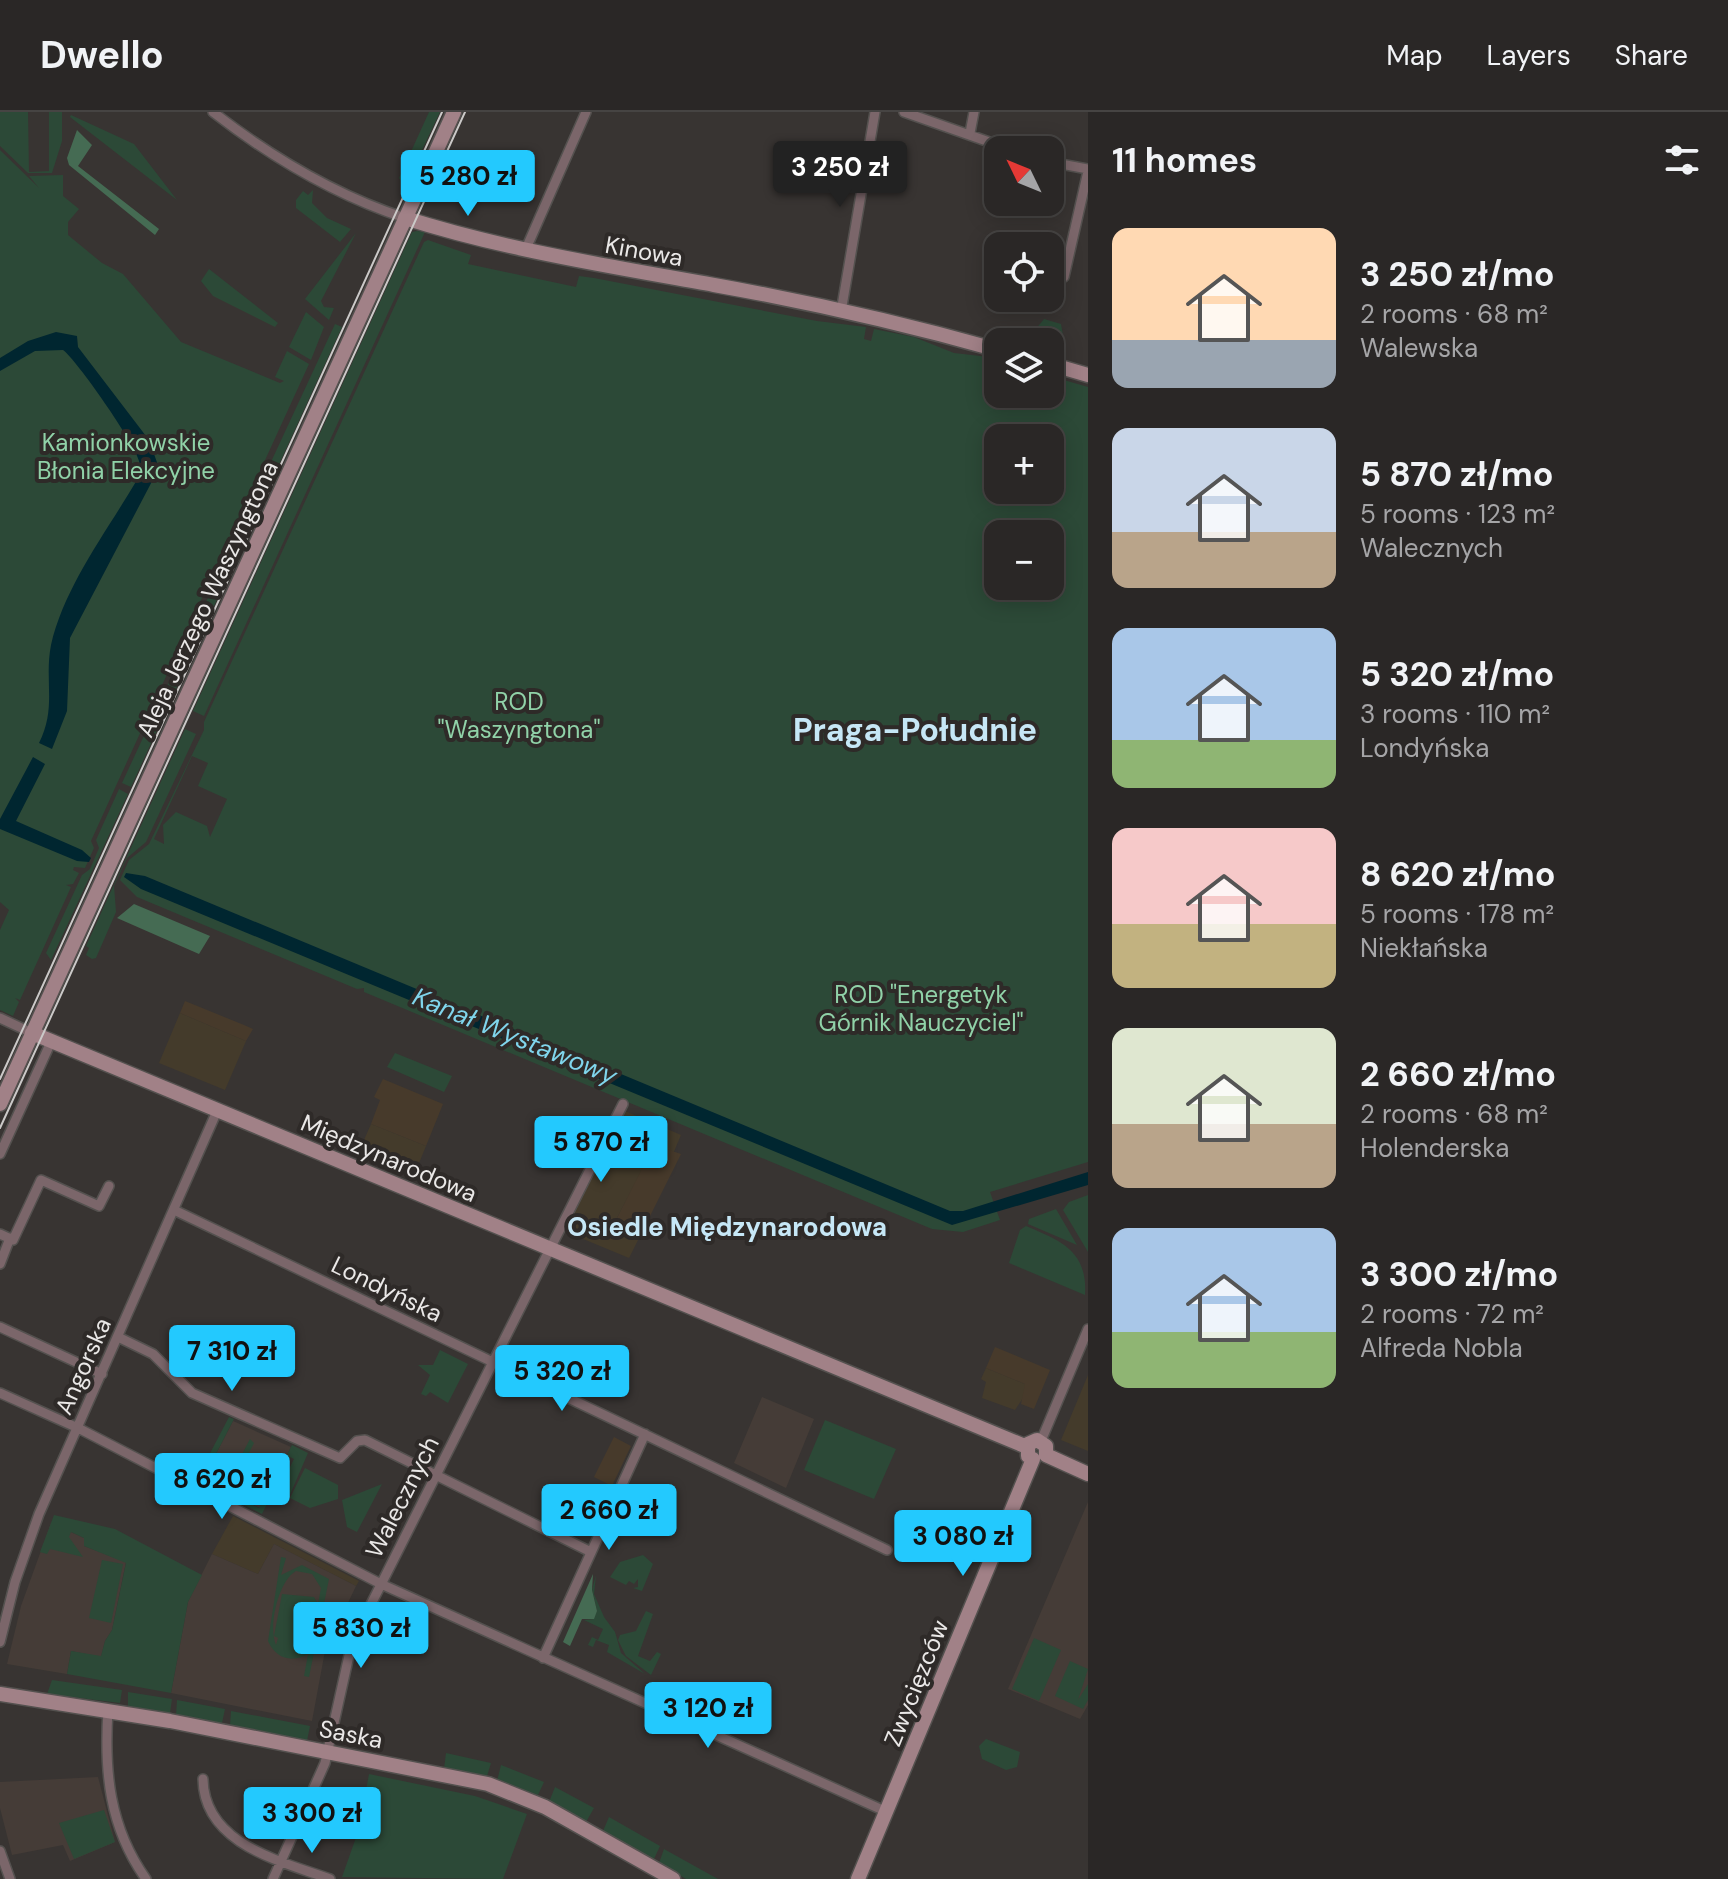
<!DOCTYPE html>
<html lang="en">
<head>
<meta charset="utf-8">
<style>
  :root { --surface:#2a2726; --page:#363332; --text:#f1f3f6; --muted:#a5a5a7; --line:#464443; --accent:#23c9fe }
  body { margin:0; font-family:"DM Sans",sans-serif; background:var(--page); color:var(--text); height:100vh; display:flex; flex-direction:column; font-size:30px; white-space:nowrap }
  * { box-sizing:border-box; margin:0 }
  p { font-size:26px; color:var(--muted) }
  .icon { flex:none; width:44px; height:44px; fill:none; stroke:currentColor; stroke-width:2; stroke-linecap:round; stroke-linejoin:round }
  .map { position:relative; flex:1; overflow:hidden }
  .drawer { display:flex; flex-direction:column; background:var(--surface); width:640px }
  .drawer>* { flex:none }
  .needle { width:52px; rotate:313deg }
  .tools { position:absolute; left:984px; top:24px; display:grid; gap:16px }
  .tools a { display:grid; place-items:center; width:80px; height:80px; border-radius:16px; background:var(--surface); box-shadow:0 4px 20px #0003,0 0 0 2px var(--line); font-size:40px }
  .price { position:absolute; translate:-50% -68px; padding:0 18px; border-radius:8px; background:var(--accent); color:#111; font-size:26px; line-height:52px; filter:drop-shadow(0 2px 4px #0008) }
  .price::after { content:''; position:absolute; left:50%; top:48px; width:24px; height:18px; margin-left:-12px; background:inherit; clip-path:polygon(0 0,100% 0,50% 100%) }
  .price.on { background:#222; color:#fff }
  ul { padding:0; list-style:none }
  li { display:flex; align-items:center; gap:24px; height:200px; padding:0 24px }
  li span { display:grid; place-items:center; flex:none; width:224px; height:160px; border-radius:16px; color:#555 }
  li>.icon { margin-inline-start:auto }
  span .icon { width:96px; height:96px; fill:#fffc; stroke-width:1 }
  li b { font-size:34px }
  h2 { display:flex; justify-content:space-between; align-items:center; height:96px; padding:0 24px; font-size:34px }
  header { display:flex; align-items:center; gap:48px; box-sizing:border-box; height:112px; padding:0 40px; background:var(--surface); border-bottom:2px solid var(--line) }
  header strong { font-size:38px }
  nav { display:flex; gap:44px; margin-inline-start:auto; font-size:28px }
  main { display:flex; flex:1; min-height:0 }
  .map>svg:first-child { display:block }
</style>
</head>
<body>
<header>
<strong>Dwello</strong>
<nav><a>Map</a><a>Layers</a><a>Share</a></nav>
</header>
<main>
<div class="map">
<svg width="1088" height="1767" viewBox="0 0 1088 1767">
  <rect width="100%" height="100%" fill="#383432"/>
  <!-- commercial -->
  <path fill="#443b2b" d="M180,901l66,28 -21,49 -66,-27z
    M625,999l56,24 -8,19 -18,-9 -38,73 25,14 -13,26 -65,-27z
    M371,1012l55,22 -11,27 -55,-24z
    M986,1256l39,16v11l-10,15 -33,-12 4,-16 -5,-3z
    M1088,1263v76l-27,-11z
    M233,1404l126,65 -3,5 -82,-42 -16,30 -46,-20z"/>
  <!-- industrial -->
  <path fill="#473a2b" d="M185,889l59,24 9,4 -7,12 -66,-28z
    M383,967l60,25 -17,42 -55,-22 9,-24 -6,-3z
    M654,1033l27,9 -39,78 -25,-14z
    M995,1235l55,23 -16,39 -13,-5 4,-20 -39,-16z
    M614,1325l17,9 -19,40 -18,-9z"/>
  <!-- built -->
  <path fill="#453c37" d="M762,1285l52,22 -28,69 -52,-25z
    M233,1309l58,26 -31,61 -57,-29z
    M1088,1390v203l-8,14 -72,-30z
    M51,1411l33,15v8l42,16 -14,68 -7,11 -4,16 -30,-6 -4,23 -60,-10 14,-58z
    M274,1432l82,42 -31,65 -13,70 -141,-28 17,-91 24,-48 46,20z
    M98,1665l17,65 -45,19 -7,-16 -51,10 -12,-47v-26z"/>
  <!-- green -->
  <path fill="#2c4937" fill-rule="evenodd" d="M0,0h28l1,60 20,-1v-59h13v29l-10,32h-24l-28,-27z
    M429,0h11l-35,74 -6,-8z
    M71,3l63,29 43,56 -107,-83z
    M0,38l39,38 -10,-12 34,-1v21l16,13 -11,13v13l34,28 21,11 58,68 99,41 4,-2 -9,-4 12,-26 22,13 -194,424 -24,53 3,7 -9,20 -11,-1 -1,3 6,3 -6,11 -7,1 5,2 -51,113 -5,-2 4,4 -6,14 -13,-6v-80l9,-20 -9,-8z
    M313,78l-1,13 15,15 24,11 -11,13 -44,-34v-8l7,-9 5,4z
    M417,119l8,1 -221,484 -11,-5 219,-479z
    M356,121l-35,68 3,6 10,1 -5,12 -24,-21z
    M428,128l43,15 -3,9 108,23 3,-11 15,2 223,43 49,6 -2,12 7,2 3,-12 40,8 40,16 44,5v36h52v-18l38,11v775l-98,30 10,28 -37,12 -31,-3 -568,-237v-4l-7,1 -220,-92 -17,-17 9,-20 20,-16 55,-114v-8l220,-480zM998,326h52v52h-52zM998,422h52v52h-52zM192,644l16,7 -10,23 29,13 -17,38 -3,-11 -31,-14 -13,13 1,19 -10,-5z
    M209,157l69,54 -3,4 -62,-31 -12,-15z
    M306,200l18,15 -13,33 -22,-13z
    M1044,207l17,5 5,28 -16,-4v-6l-24,-1z
    M335,212l7,3 -211,460 -9,-4z
    M185,617l11,5 -50,108 -19,16 -13,28 2,26 -20,46 -4,1 -6,-4 3,-7 -3,-2z
    M119,677l9,5 -77,166 -5,-7 36,-78 8,-6 9,-21 -3,-8z
    M395,941l57,23 -8,16 -57,-25z
    M1088,1083v57l-25,-42 6,-8z
    M1056,1097l21,36 -49,-21 1,-5z
    M1026,1114c32,14 62,23 59,69l-76,-32 11,-33z
    M440,1238l28,14 -20,39 -18,-11 -4,4 -5,-2 9,-19 -12,-10h15z
    M229,1305l5,2 -31,60 56,29 33,-63 16,8 -19,44 -11,-6 16,-32 -4,-2 -28,57 -66,-34z
    M825,1308l71,29 -22,50 -70,-29z
    M250,1327l4,4 -19,38 11,6 6,-4 13,6 -7,16 -41,-22 4,-8 8,4z
    M305,1356l33,17v14l-28,9 -20,-10z
    M382,1372l-25,48 -10,-5 -5,-27z
    M54,1403l61,14 87,46 -14,27 -17,91 -104,-19 4,-23 30,5 4,-15 7,-11 14,-67 -42,-17v-8l-13,-6 -2,5 14,20 -33,-8 -3,5 -7,-2z
    M643,1443l10,9 -11,27 -9,-3 5,-1v-8l-4,5 -5,-3 -3,4 -16,-8 10,-15z
    M281,1445l5,1 -5,17 21,-10 27,14 -20,98 -5,-1 4,-22c-16,9 -32,5 -40,-13zM296,1459l16,3 9,14 -10,52 -2,4 8,-42 -3,-5 -32,-3 -8,42 4,2 -2,7c-8,-18 2,-64 20,-74z
    M102,1448l21,4 -12,59 -22,-5z
    M596,1463l-2,19 10,23 11,15 6,21 24,21 -38,-22 2,-7 -13,-5 -3,7 -5,-2 4,-8 6,3 5,-11 -19,-9 9,-1 4,-8 -5,-21z
    M646,1499l7,3 -15,42 12,5 7,-9 4,2 -10,21 -25,-19 -8,-16 2,-5 16,-4z
    M1034,1526l27,12 -22,51 -27,-12z
    M1070,1549l18,8 -10,31 10,-16v16l-5,9 -28,-13z
    M52,1568l70,10 -2,13 -73,-9z
    M128,1580l44,7 -2,14 -42,-7z
    M177,1588l48,9 -3,14 -46,-7z
    M231,1599l79,15 -3,15 -77,-15z
    M986,1627l34,13 -3,15 -11,3 -24,-11 -3,-13z
    M446,1641l45,10 -4,13 -43,-7z
    M501,1653l43,17 -6,13 -41,-14z
    M369,1662l106,22 52,18 -24,65 -161,-2 17,-48z
    M555,1675l39,21 -8,14 -37,-20z
    M104,1698l11,32 -41,17 -15,-36z
    M609,1705l51,29 -6,13 -51,-28z
    M664,1737l54,30h-32l-27,-16z"/>
  <!-- forest -->
  <path fill="#456b53" d="M77,18l15,15 -14,21 81,63 -4,6 -86,-70 -2,-7z
    M134,792l76,32 -11,18 -82,-36z
    M593,1462l-1,16 5,21 -3,8h-12l-12,27 -7,-4z"/>
  <!-- water -->
  <path fill="#002630" d="M56,220l21,4 1,11 71,93 10,28 -89,170 -3,73 -15,38 -13,-6c18,-36 5,-62 12,-98 13,-58 56,-114 86,-165 1,-6 3,-13 2,-19 -3,-16 -63,-102 -76,-111l-28,1 -35,20v-13l28,-17z
    M33,645l12,7 -29,57 66,29 9,8 -2,4 -12,-1 -77,-32v-10z
    M126,761l19,3 805,335h13l125,-39v13l-136,40 -811,-336 -17,-12z"/>
  <g fill="none" stroke-linecap="round" stroke-linejoin="round">
    <defs>
      <path id="street" d="M213,0c58,45 122,83 192,106
        M904,0l108,38
        M970,21l4,-21
        M1050,50l38,7
        M525,139l61,-139
        M1064,165l24,-106
        M841,200l34,-200
        M0,906l32,15
        M0,1042l51,-112
        M174,1098l713,340
        M0,1122l13,6 28,-60 58,26 10,-20
        M0,1152l10,-26
        M0,1215l102,47
        M118,1225l35,17 39,39 148,65 17,-17 8,-1 226,112
        M0,1281l78,35 303,156 506,228
        M1041,1329l47,-112
        M0,1530l15,-60 24,-68 178,-403
        M543,1546l102,-224
        M108,1598c-4,61 1,117 38,169
        M203,1667c1,65 77,82 127,100
        M0,1739l10,28
        M273,1767l52,-116 27,-121 271,-538"/>
      <path id="secondary" d="M405,106c101,32 204,48 309,67 95,17 191,39 284,65
        M1050,252l38,11
        M32,921l995,414
        M0,992l454,-992
        M1046,1343l42,19
        M1028,1344v-12l9,-4 9,6v9
        M0,1582l170,27 318,63 57,23 128,72
        M858,1767l175,-420"/>
    </defs>
    <!-- street casing -->
    <use href="#street" stroke="#54514f" stroke-width="12"/>
    <!-- secondary casing -->
    <use href="#secondary" stroke="#54514f" stroke-width="17"/>
    <!-- street -->
    <use href="#street" stroke="#7b666a" stroke-width="9"/>
    <!-- secondary -->
    <use href="#secondary" stroke="#a18187" stroke-width="14"/>
    <!-- tram -->
    <path stroke="#cbc9c8" stroke-width="2" d="M0,967l442,-967
      M0,1016l465,-1016"/>
  </g>
  <g text-anchor="middle" dominant-baseline="central" stroke-width="8" stroke-linejoin="round" paint-order="stroke">
    <!-- street labels -->
    <g font-size="24" fill="#eae8e7" stroke="#2e2a28">
      <text transform="translate(644 139) rotate(10)">Kinowa</text>
      <text transform="translate(207 487) rotate(-65)">Aleja Jerzego Waszyngtona</text>
      <text transform="translate(389 1046) rotate(23)">Międzynarodowa</text>
      <text transform="translate(387 1177) rotate(26)">Londyńska</text>
      <text transform="translate(83 1254) rotate(-66)">Angorska</text>
      <text transform="translate(402 1385) rotate(-63)">Walecznych</text>
      <text transform="translate(916 1571) rotate(-68)">Zwycięzców</text>
      <text transform="translate(351 1622) rotate(11)">Saska</text>
    </g>
    <!-- park labels -->
    <g font-size="24" fill="#90d2a8" stroke="#2e2a28">
      <text x="126" y="330">Kamionkowskie<tspan x="126" dy="28">Błonia Elekcyjne</tspan></text>
      <text x="519" y="589">ROD<tspan x="519" dy="28">"Waszyngtona"</tspan></text>
      <text x="921" y="882">ROD "Energetyk<tspan x="921" dy="28">Górnik Nauczyciel"</tspan></text>
    </g>
    <!-- water labels -->
    <g font-size="26" font-style="italic" fill="#80d5ec" stroke="#2e2a28">
      <text transform="translate(515 924) rotate(22)">Kanał Wystawowy</text>
    </g>
    <!-- neighbourhood labels -->
    <g font-size="26" font-weight="bold" fill="#c6e7f6" stroke="#2e2a28">
      <text x="727" y="1115">Osiedle Międzynarodowa</text>
    </g>
    <!-- district labels -->
    <g font-size="32" font-weight="bold" fill="#c6e7f6" stroke="#2e2a28">
      <text x="915" y="618">Praga-Południe</text>
    </g>
  </g>
</svg>
<div class="tools">
<a><svg class="needle" viewBox="-14 -14 28 28"><path d="M0-13l5 13h-10z" fill="#e53935"/><path d="M0 13l5-13h-10z" fill="#a5a5a7"/></svg></a>
<a><svg class="icon" aria-label="locate" viewBox="0 0 24 24"><circle cx="12" cy="12" r="6"/><path d="M12 2v4M12 18v4M2 12h4M18 12h4"/></svg></a>
<a><svg class="icon" aria-label="layers" viewBox="0 0 24 24"><path d="M12 4l9 5-9 5-9-5zM3 14l9 5 9-5"/></svg></a>
<a>+</a>
<a>−</a>
</div>
<b class="price on" style="left:840px;top:97px">3 250 zł</b>
<b class="price" style="left:468px;top:106px">5 280 zł</b>
<b class="price" style="left:601px;top:1072px">5 870 zł</b>
<b class="price" style="left:232px;top:1281px">7 310 zł</b>
<b class="price" style="left:562px;top:1301px">5 320 zł</b>
<b class="price" style="left:222px;top:1409px">8 620 zł</b>
<b class="price" style="left:609px;top:1440px">2 660 zł</b>
<b class="price" style="left:963px;top:1466px">3 080 zł</b>
<b class="price" style="left:361px;top:1558px">5 830 zł</b>
<b class="price" style="left:708px;top:1638px">3 120 zł</b>
<b class="price" style="left:312px;top:1743px">3 300 zł</b>
</div>
<section class="drawer">
<h2>11 homes<svg class="icon" aria-label="filters" viewBox="0 0 24 24"><path d="M4 7h16M4 17h16"/><circle cx="9" cy="7" r="2"/><circle cx="15" cy="17" r="2"/></svg></h2>
<ul>
<li><span style="background:linear-gradient(#ffd9b3 70%,#9aa5b1 0)"><svg class="icon" aria-label="home" viewBox="0 0 24 24"><path d="M3 11l9-7 9 7M6 9v11h12V9"/></svg></span><div><b>3 250 zł/mo</b><p>2 rooms · 68 m²</p><p>Walewska</p></div></li>
<li><span style="background:linear-gradient(#c9d6e8 65%,#b9a48a 0)"><svg class="icon" aria-label="home" viewBox="0 0 24 24"><path d="M3 11l9-7 9 7M6 9v11h12V9"/></svg></span><div><b>5 870 zł/mo</b><p>5 rooms · 123 m²</p><p>Walecznych</p></div></li>
<li><span style="background:linear-gradient(#a9c7e8 70%,#8fb573 0)"><svg class="icon" aria-label="home" viewBox="0 0 24 24"><path d="M3 11l9-7 9 7M6 9v11h12V9"/></svg></span><div><b>5 320 zł/mo</b><p>3 rooms · 110 m²</p><p>Londyńska</p></div></li>
<li><span style="background:linear-gradient(#f6c9c9 60%,#c2b280 0)"><svg class="icon" aria-label="home" viewBox="0 0 24 24"><path d="M3 11l9-7 9 7M6 9v11h12V9"/></svg></span><div><b>8 620 zł/mo</b><p>5 rooms · 178 m²</p><p>Niekłańska</p></div></li>
<li><span style="background:linear-gradient(#dfe7d0 60%,#b9a48a 0)"><svg class="icon" aria-label="home" viewBox="0 0 24 24"><path d="M3 11l9-7 9 7M6 9v11h12V9"/></svg></span><div><b>2 660 zł/mo</b><p>2 rooms · 68 m²</p><p>Holenderska</p></div></li>
<li><span style="background:linear-gradient(#a9c7e8 65%,#8fb573 0)"><svg class="icon" aria-label="home" viewBox="0 0 24 24"><path d="M3 11l9-7 9 7M6 9v11h12V9"/></svg></span><div><b>3 300 zł/mo</b><p>2 rooms · 72 m²</p><p>Alfreda Nobla</p></div></li>
</ul>
</section>
</main>
</body>
</html>
